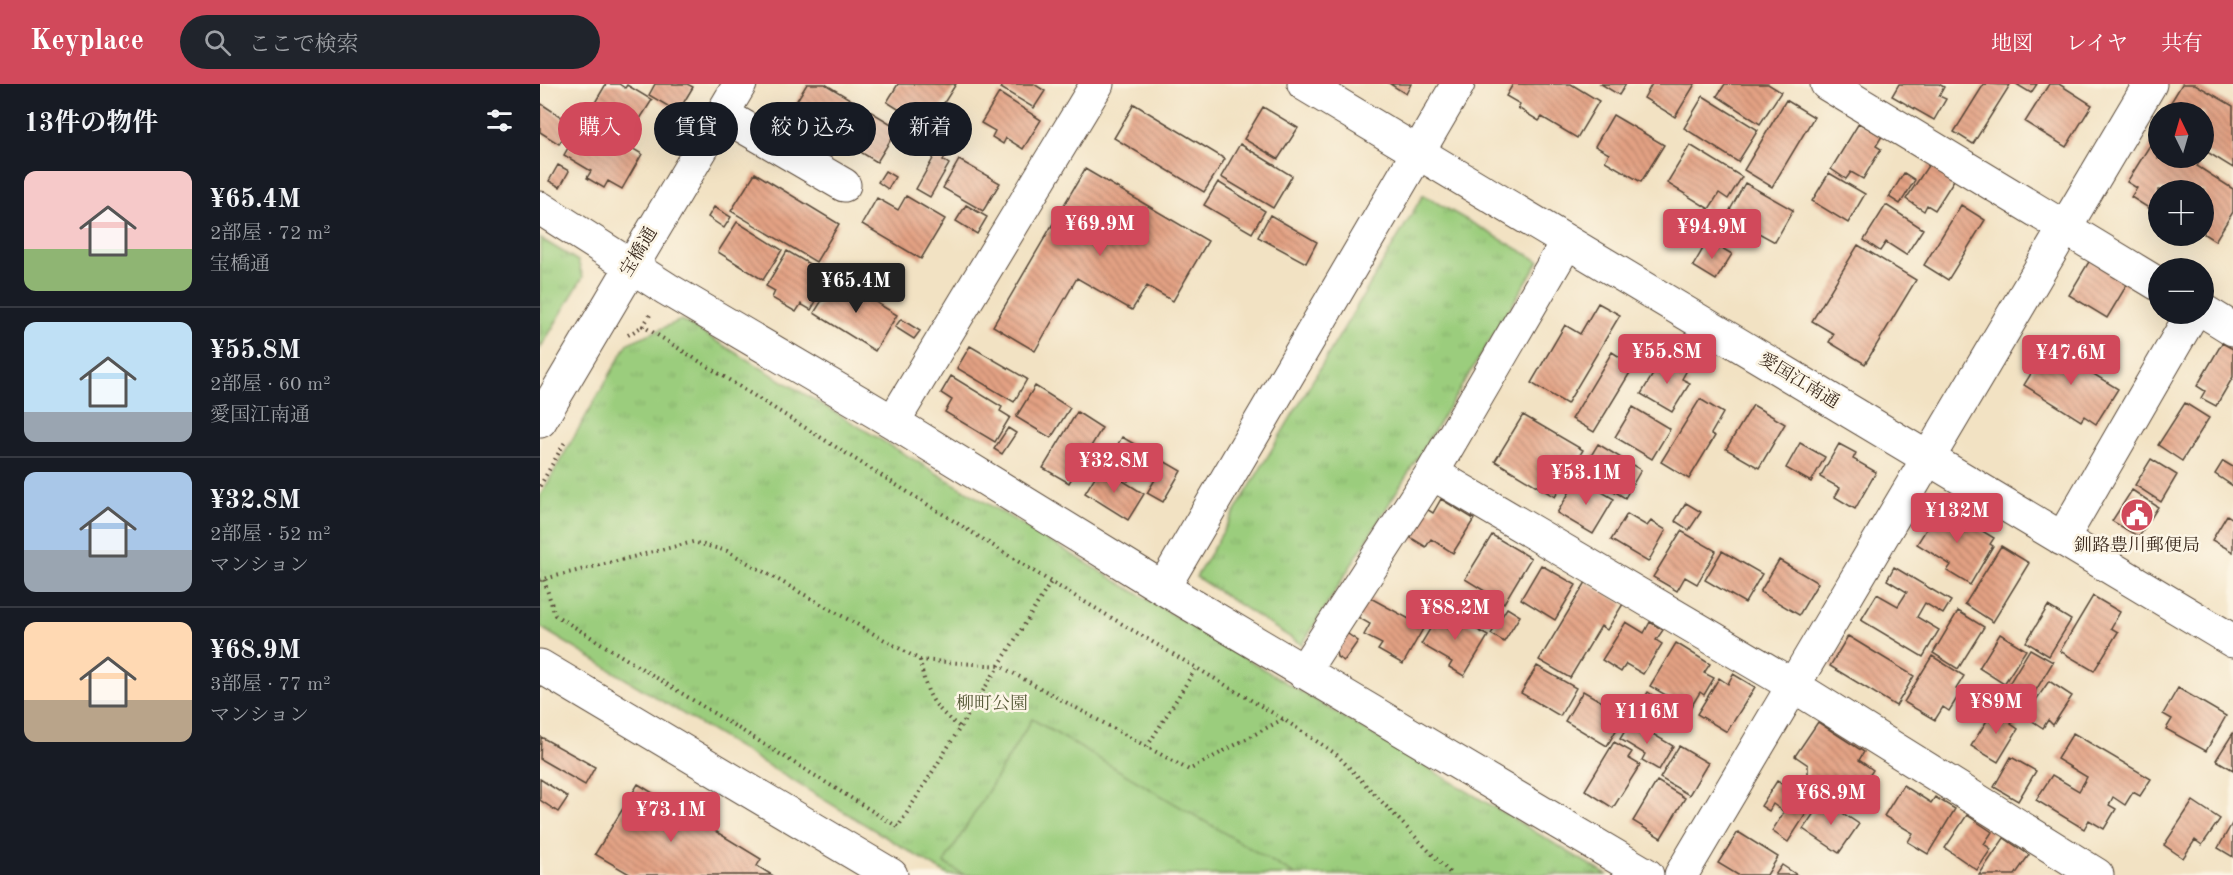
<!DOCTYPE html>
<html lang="ja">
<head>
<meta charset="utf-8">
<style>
  :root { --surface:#171b24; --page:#20242c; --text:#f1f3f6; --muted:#9ea1a6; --line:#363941; --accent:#d1495b }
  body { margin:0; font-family:"Old Standard TT","Noto Serif JP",serif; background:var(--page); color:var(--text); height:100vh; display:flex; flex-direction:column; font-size:22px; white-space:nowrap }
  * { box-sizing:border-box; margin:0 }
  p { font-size:20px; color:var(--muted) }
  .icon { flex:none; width:33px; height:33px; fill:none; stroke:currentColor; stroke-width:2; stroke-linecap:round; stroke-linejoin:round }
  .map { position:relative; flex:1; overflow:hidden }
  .drawer { display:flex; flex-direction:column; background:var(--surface); width:540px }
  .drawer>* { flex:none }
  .hud { position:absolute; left:18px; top:18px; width:570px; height:54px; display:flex; gap:12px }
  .needle { width:39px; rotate:355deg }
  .buttons { position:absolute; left:1608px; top:18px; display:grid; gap:12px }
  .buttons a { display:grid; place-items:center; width:66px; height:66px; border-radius:50%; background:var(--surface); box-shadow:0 6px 24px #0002; font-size:30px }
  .price { position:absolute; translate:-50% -51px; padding:0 14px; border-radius:6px; background:var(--accent); color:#fff; font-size:20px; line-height:39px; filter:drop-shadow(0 2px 3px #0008) }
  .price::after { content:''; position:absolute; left:50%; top:36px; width:18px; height:14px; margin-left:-9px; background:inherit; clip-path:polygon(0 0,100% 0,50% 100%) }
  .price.current { background:#222; color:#fff }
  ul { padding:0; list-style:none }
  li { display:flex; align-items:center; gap:18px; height:150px; padding:0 24px }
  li+li { border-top:2px solid var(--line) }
  li span { display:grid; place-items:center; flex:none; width:168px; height:120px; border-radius:12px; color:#555 }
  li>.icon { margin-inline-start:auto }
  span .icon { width:72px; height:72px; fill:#fffc; stroke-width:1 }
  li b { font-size:26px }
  h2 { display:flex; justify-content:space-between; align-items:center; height:72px; padding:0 24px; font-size:26px }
  .chip { padding:0 21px; border-radius:27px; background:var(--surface); box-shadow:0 6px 24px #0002; font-size:21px; line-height:54px }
  .chip.current { background:var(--accent); color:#fff }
  header { display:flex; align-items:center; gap:36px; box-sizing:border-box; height:84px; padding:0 30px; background:var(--accent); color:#fff }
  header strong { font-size:28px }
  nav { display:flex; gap:33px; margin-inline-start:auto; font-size:21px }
  .search { width:420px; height:54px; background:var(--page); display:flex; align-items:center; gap:15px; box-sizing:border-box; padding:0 21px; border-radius:33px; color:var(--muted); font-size:22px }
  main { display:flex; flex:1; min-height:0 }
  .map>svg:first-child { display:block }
</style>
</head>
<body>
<header>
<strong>Keyplace</strong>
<div class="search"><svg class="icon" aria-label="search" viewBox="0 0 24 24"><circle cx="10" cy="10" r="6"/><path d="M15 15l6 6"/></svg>ここで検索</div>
<nav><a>地図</a><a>レイヤ</a><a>共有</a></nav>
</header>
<main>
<section class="drawer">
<h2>13件の物件<svg class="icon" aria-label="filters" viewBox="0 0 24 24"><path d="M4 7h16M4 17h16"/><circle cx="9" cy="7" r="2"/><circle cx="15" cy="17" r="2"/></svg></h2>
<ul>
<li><span style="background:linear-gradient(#f6c9c9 65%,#8fb573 0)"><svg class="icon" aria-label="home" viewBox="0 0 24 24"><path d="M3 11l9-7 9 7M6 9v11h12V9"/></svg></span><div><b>¥65.4M</b><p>2部屋 · 72 m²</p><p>宝橋通</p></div></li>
<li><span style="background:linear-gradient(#bfe0f5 75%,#9aa5b1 0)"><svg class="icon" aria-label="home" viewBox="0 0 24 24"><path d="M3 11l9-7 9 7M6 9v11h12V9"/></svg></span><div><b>¥55.8M</b><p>2部屋 · 60 m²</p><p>愛国江南通</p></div></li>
<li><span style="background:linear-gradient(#a9c7e8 65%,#9aa5b1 0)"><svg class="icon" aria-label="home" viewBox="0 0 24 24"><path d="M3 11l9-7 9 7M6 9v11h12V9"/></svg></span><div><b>¥32.8M</b><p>2部屋 · 52 m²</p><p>マンション</p></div></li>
<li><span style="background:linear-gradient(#ffd9b3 65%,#b9a48a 0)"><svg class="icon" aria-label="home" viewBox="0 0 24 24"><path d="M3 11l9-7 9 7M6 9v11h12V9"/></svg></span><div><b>¥68.9M</b><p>3部屋 · 77 m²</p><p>マンション</p></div></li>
</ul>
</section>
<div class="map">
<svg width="1693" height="791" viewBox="0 0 1693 791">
  <defs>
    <pattern id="grass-tufts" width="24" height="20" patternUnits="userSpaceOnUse" patternTransform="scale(1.5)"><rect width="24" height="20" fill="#9bcd7d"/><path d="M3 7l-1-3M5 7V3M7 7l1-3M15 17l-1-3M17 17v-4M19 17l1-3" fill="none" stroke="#86b06c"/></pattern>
    <pattern id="building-back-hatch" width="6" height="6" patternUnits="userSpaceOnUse" patternTransform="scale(1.5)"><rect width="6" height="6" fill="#e3a183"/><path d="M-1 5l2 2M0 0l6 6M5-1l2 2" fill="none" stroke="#b9836b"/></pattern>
  </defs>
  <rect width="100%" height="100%" fill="#fcf5e5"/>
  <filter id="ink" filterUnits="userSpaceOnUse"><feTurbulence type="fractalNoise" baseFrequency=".0167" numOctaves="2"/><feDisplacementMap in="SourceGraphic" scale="12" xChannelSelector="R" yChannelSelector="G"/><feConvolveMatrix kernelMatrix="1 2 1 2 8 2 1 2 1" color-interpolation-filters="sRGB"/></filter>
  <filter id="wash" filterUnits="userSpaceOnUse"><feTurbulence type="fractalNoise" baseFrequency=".008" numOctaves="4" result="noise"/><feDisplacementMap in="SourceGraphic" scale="24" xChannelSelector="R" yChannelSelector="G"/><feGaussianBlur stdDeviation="1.35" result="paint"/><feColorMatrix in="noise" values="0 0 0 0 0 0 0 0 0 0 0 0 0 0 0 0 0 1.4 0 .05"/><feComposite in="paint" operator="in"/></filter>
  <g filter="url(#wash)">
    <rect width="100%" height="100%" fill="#f2e2c3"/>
    <!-- grass -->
    <path fill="url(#grass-tufts)" stroke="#6b7c4e" stroke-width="1.5" d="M883,111l116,66 -237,384 -106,-68z
      M0,154l38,23 5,16 -43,72z
      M141,236l926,555h-659l-408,-248v-131l88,-153z"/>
    <!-- pitch -->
    <path fill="#9bcd7d" stroke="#6b7c4e" stroke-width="1.5" d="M492,635l263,156h-331l-20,-12z"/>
    <g id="blocks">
      <!-- building -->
      <path fill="url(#building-back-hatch)" d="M66,0h13l6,4 2,-3 25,15 -19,30 -18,-11 -3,6 -22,-14z
        M115,0h32l6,3 -15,25 -29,-17z
        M267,0h18l73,44 -21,34 -86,-52z
        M358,0h58l-28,44 -41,-26z
        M464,0h30l11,7 -11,17 -33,-20z
        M850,0h21l-5,10z
        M973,0h58l28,17 -22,37 -35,-21 -3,4 -21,-13 2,-4 -14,-8z
        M1061,0h25l-7,11z
        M1112,0h43l-20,33 -31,-19z
        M1185,0h43l13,8 -21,32 -43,-28z
        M1359,0h40l5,3 -5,9 7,3 -12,21 -42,-24z
        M1444,0l26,1 -37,59 -19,-12z
        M1476,0h21l-6,9z
        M1509,0h10l33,21 -26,42 -41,-25z
        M1642,0h13l38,22v62l-29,-18v-38h-39z
        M459,9l42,27 -18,29 -17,-11 -3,6 -11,-7 3,-6 -14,-8z
        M1163,12l55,34 -20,32 -54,-34z
        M1246,16l28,17 -42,70 -28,-17z
        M0,19l32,21 -13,20 -19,-12z
        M594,20l91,55 -21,33 -90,-54z
        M723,23l35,21 -20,31 -34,-20z
        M1073,31l51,30 -23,37 -36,-21 4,-7 -14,-8z
        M44,36l58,34 -20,35 -14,-8 -4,7 -17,-10 4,-7 -27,-16z
        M1319,39l23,13 -6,10 5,3 -18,30 -12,-7 -5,7 -15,-10z
        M1617,50l1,1v23h36l6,3 -3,5 36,23v23l-18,29 -11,-7v-44h-46v24l-27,-17 6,-9 -10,-6z
        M700,60l52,32 -19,32 -52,-31z
        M1150,61l52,32 -14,22 -9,-6 -10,16 -42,-26z
        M399,64l8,5 -4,7 6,4 -19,33 -14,-8z
        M419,76l41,23 -17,28 -40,-23z
        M1389,80l25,16 -19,30 -8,-5 -3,6 -18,-12z
        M18,81l11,6 -9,16 -11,-6z
        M545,85l123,72 -35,60 -26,-15 -15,24 -55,-32 -42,73 -42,-25z
        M345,87l10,6 -7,12 -10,-7z
        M215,89l84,51 -23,38 -85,-51z
        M1289,89l36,21 -17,29 -36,-22z
        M1364,89l11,7 -15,24 -11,-7z
        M678,98l47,29 -13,22 -48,-28z
        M1205,99l48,27 -18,32 -18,-10 -5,11 -11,-7 6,-10 -6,-3 3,-5 -14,-8z
        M366,112l39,23 -24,40 -59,-35 15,-26 21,12z
        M426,121l21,12 -10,17 -21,-13z
        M1346,121l37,24 -17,26 -20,-13 -6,9 -16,-11z
        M1421,121l24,15 -37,60 -24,-15z
        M174,123l17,10 -7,11 -16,-11z
        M730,131l47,27 -11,21 -48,-26z
        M197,138l45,28 -19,30 -45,-28z
        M1168,156l24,14 -16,26 -23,-14z
        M1318,161l58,35 -51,84 -36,-22 5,-8 -22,-13z
        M247,167l43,25 -19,34 -10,-6 -5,8 -24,-14 3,-7 -9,-5z
        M1550,176l38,23 -21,35 -38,-23z
        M296,194l61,37 -22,36 -61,-38z
        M1058,219l22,12 -53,89 -36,-21 34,-58 15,9z
        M361,235l19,12 -6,8 -19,-12z
        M1682,259l11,6v28l-17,29 -15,-8 4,-7 -8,-5z
        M430,262l57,33 -13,23 -57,-34z
        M1508,262l70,43 -22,35 -12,-8 -3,5 -57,-36z
        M1072,268l22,14 -40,66 -22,-13z
        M1124,272l23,14 -5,9 8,4 -18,29 -31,-18z
        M411,292l51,31 -2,4 10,6 -15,25 -50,-30 7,-12 -11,-7z
        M495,302l35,22 -19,30 -35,-21z
        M1160,315l23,14 -12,21 4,2 -26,43 -28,-17z
        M1645,319l24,15 -27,43 -24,-16z
        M1213,321l32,19 -26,44 -33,-19z
        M1093,323l37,22 -18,30 -37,-22z
        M537,328l25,16 -33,55 -26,-15z
        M983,331l60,35 -28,47 -60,-36z
        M468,344l8,5 -14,21 -8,-5z
        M582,353l59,34 -18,31 -16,-9 9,-15 -19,-12 -9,15 -23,-14z
        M1260,359l25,14 -14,25 -25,-14z
        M1058,360l43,26 -16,28 -21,-13 5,-7 -23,-14z
        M1299,360l17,9 -3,6 23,13 -21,37 -20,-12 5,-9 -20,-11z
        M1611,375l26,16 -16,27 -26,-17z
        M1683,377l10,6v19l-18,-12z
        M561,383l43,27 -16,26 -43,-27z
        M1038,394l36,21 -21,35 -36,-21z
        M1592,406l26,17 -19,30 -27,-16z
        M901,415l33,20 -21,34 -22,-14 -5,8 -18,-11 17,-28 8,5z
        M1146,419l15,9 -12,18 -14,-9z
        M1401,422l53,32 -4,6 3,2 -23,39 -23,-14 4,-6 -34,-21z
        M1087,430l20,12 4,-5 15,9 -18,32 -37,-22z
        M1687,431l6,4v33l-21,-12z
        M1141,447l35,20 -19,33 -12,-7 -8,14 -24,-14z
        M952,451l39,23 -27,45 -39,-24z
        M1461,462l28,17 -36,59 -28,-18z
        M1182,467l40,23 -17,29 -40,-23z
        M1239,476l39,23 -19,32 -39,-23z
        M1001,481l35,20 -21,35 -34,-21z
        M1354,483l57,34 -8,13 -18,-11 -8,14 22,13 -16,27 -62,-37 16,-26 21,12 9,-14 -20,-12z
        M1046,498l37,22 -16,26 -6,-4 -31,52 -31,-18z
        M825,511l59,32 -21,37 -25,-14 4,-6 -18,-9 6,-11 -16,-9z
        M1553,512l27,16 -9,16 7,4 -24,39 -34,-20z
        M1508,522l23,14 -22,36 -23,-14z
        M967,524l13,8 -16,26 -13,-8z
        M902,525l46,27 -24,40 -15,-9 3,-5 -31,-18z
        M1418,527l26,16 -26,42 -25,-16z
        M1086,538l18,11 6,-11 13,8 -7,10 6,4 -19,30 -17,-10 -5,8 -19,-12z
        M805,548l13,9 -14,20 -7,-4 -2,-11z
        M1460,550l26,16 -22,34 -25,-16z
        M1308,552l66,40 -18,30 -66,-40z
        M1136,559l34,21 -6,9 10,5 -10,17 -4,-3 -10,17 -40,-23z
        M1490,565l23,13 -26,43 -23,-13z
        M1392,572l32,20 -8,13 5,3 -12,19 -6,-4 -8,13 -31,-18z
        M997,582l39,22 -16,28 -39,-23z
        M1193,590l22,13 -28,45 -30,-18 22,-36 9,6z
        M1509,597l23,15 -19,29 -5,-5 -5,8 -18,-12z
        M1638,604l48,28 -20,35 -40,-22 6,-10 -9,-5z
        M1043,607l42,24 -18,31 -42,-25z
        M1108,608l19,13 -15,23 -19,-12z
        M1456,622l19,12 -4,6 7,5 -20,33 -27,-16z
        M1091,637l42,25 -14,24 -17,-10 3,-6 -25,-15z
        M1278,638l46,30 -5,8 14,10 -18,28 -26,-16 -13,2 -8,-4v-15l-13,-9z
        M1533,649l78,46 -11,17 -7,-4 -8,13 -12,-8 -4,8 7,4 -12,20 -15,-9 -5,9 -48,-29 16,-25 27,16 8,-14 -30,-18z
        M1693,649v37l-17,-10z
        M1,653l54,30 -10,18 -45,-26z
        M1074,658l18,10 -4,6 12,7 -27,43 -28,-18z
        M1139,662l29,17 -19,32 -29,-17z
        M1471,673l25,14 -18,30 -24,-14z
        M0,695l28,18 -10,15 -18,-12z
        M1117,697l28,17 -24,40 -28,-17z
        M1237,697l36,22 -25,39 -16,-11 12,-19 -11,-8 -4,7 -8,-5z
        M98,700l123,75 -4,7 15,9h-141l-36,-21z
        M1363,701l28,18 4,-6 20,12 -27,45 -20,-12 5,-9 -29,-17z
        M1283,716l36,24 -20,29 -36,-24z
        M1653,717l27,18 -18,26 -7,-5 -12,18 -19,-13z
        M1427,731l25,17 -8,12 7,5 -14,21 -32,-22z
        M1693,738v35l-15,-9z
        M1198,748l40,25 -11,18h-29l-20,-12z
        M1464,754l25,17 -14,20h-36z
        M1242,781l15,10h-22z"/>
    </g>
  </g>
  <g filter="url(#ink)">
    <use href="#blocks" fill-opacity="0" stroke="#564637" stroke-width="1.5"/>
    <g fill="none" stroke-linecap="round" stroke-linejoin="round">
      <defs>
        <path id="minor" d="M764,0l929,557
          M1287,0l331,200
          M182,30l122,71
          M0,124l127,81 226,133 270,166 484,287
          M1664,227l29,18
          M0,337l200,-337
          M353,338l204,-338
          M892,389l362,213 303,189
          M1522,455l130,-225
          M623,504l295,-504
          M0,582l351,209
          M763,588l129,-199 135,-231
          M1141,791l469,-791"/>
      </defs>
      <!-- minor casing -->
      <use href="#minor" stroke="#564637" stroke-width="35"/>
      <!-- path -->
      <path stroke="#564637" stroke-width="4" stroke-dasharray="1.5 4.5" stroke-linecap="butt" d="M110,231l-7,11 408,256 232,137 53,35 116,121
        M88,251l15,-9
        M0,402l26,-46
        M0,496l153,-38 34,9 193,109 80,6 189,104 94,-51
        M4,496l11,35 343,212 153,-245
        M380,576c6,35 13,47 41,68
        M607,663l49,-79"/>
      <!-- minor -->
      <use href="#minor" stroke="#fff" stroke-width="33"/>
    </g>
  </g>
  <!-- icons -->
  <defs>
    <symbol id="civic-disc" viewBox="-11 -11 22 22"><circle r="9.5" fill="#d1495b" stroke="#fcf5e5"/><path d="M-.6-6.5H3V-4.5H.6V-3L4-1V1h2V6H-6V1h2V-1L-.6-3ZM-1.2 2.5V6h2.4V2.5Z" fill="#fff"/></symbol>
  </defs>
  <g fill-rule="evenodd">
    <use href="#civic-disc" x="1578" y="412" width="38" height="38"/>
  </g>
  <g text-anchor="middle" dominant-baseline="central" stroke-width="5" stroke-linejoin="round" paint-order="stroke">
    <!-- street labels -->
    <g font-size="18" fill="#3b2a1e" stroke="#fcf5e5">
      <text transform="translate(99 168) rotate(-59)">宝橋通</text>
      <text transform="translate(1259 297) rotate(31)">愛国江南通</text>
    </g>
    <!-- poi labels -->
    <g font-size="18" fill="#3b2a1e" stroke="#fcf5e5">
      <text x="1597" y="462">釧路豊川郵便局</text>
    </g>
    <!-- park labels -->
    <g font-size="18" fill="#585b3a" stroke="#fcf5e5">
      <text x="452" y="620">柳町公園</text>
    </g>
  </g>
</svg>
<div class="buttons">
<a><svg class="needle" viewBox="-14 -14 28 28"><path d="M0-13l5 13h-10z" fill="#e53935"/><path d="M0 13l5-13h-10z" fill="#9ea1a6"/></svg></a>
<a>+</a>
<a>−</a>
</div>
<b class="price" style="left:560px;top:173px">¥69.9M</b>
<b class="price" style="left:1172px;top:176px">¥94.9M</b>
<b class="price current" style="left:316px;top:230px">¥65.4M</b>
<b class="price" style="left:1127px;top:301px">¥55.8M</b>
<b class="price" style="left:1531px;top:302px">¥47.6M</b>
<b class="price" style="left:574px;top:410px">¥32.8M</b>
<b class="price" style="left:1046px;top:422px">¥53.1M</b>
<b class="price" style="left:1417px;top:460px">¥132M</b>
<b class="price" style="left:915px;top:557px">¥88.2M</b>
<b class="price" style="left:1456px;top:651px">¥89M</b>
<b class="price" style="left:1107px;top:661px">¥116M</b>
<b class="price" style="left:1291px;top:742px">¥68.9M</b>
<b class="price" style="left:131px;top:759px">¥73.1M</b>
<div class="hud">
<a class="chip current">購入</a>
<a class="chip">賃貸</a>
<a class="chip">絞り込み</a>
<a class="chip">新着</a>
</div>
</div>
</main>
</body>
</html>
